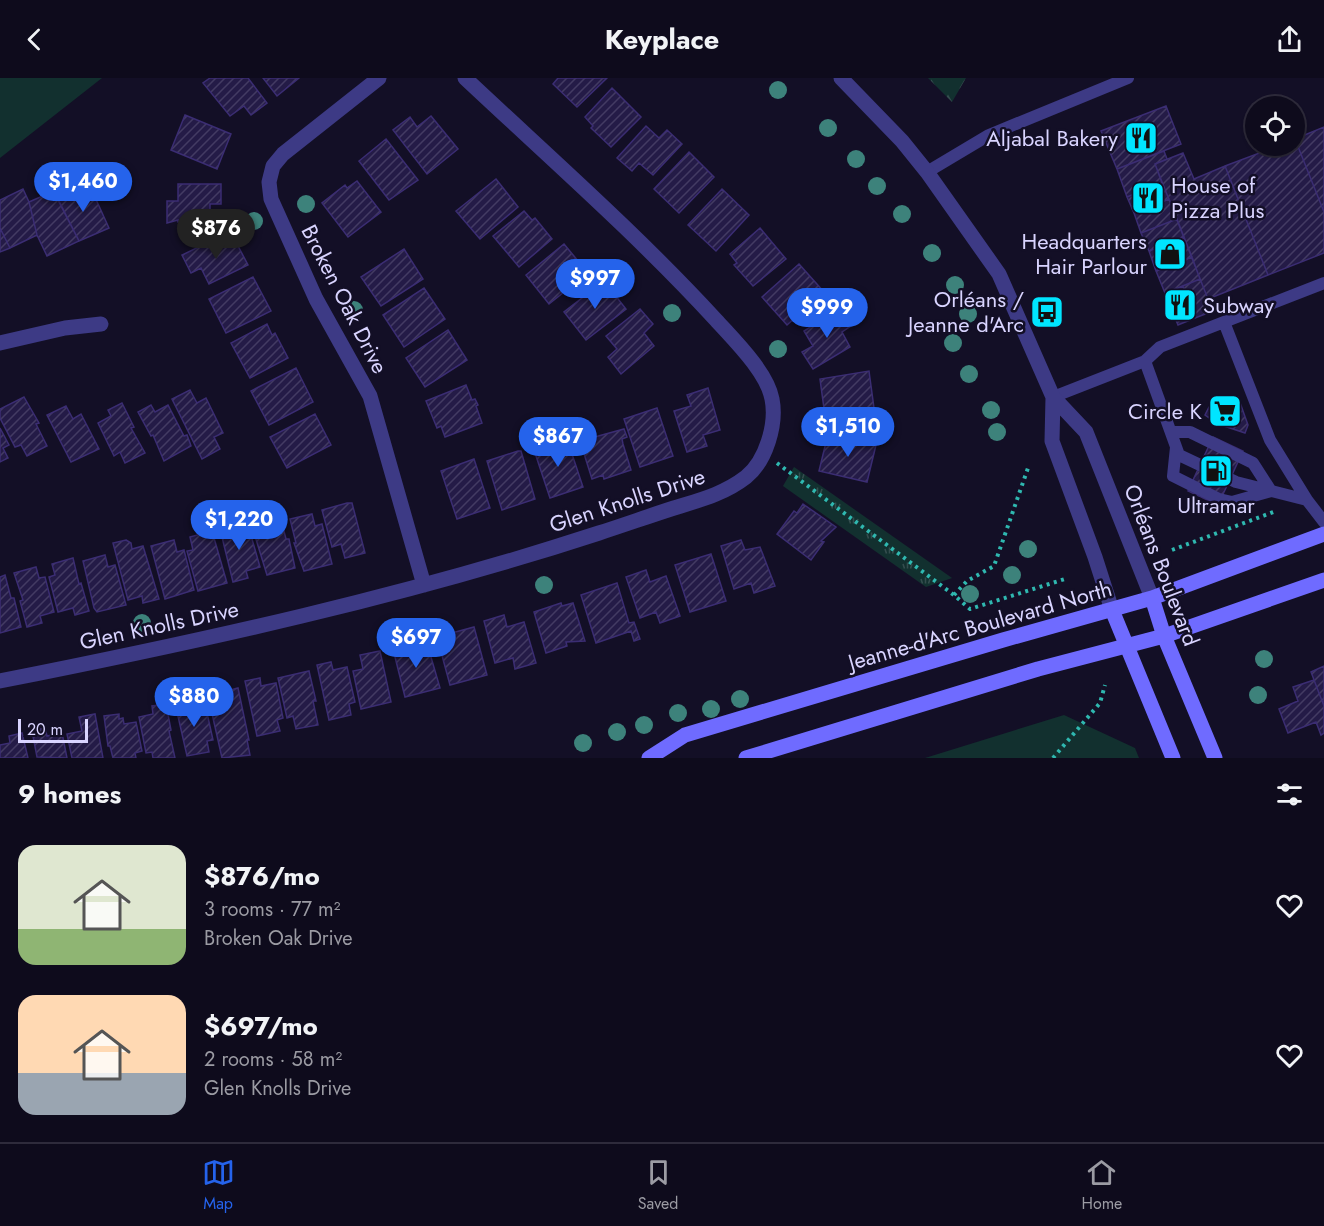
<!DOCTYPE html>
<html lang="en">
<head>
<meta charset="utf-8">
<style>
  :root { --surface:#0e0b1c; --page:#171425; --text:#f1f3f6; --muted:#9b9ba3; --line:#2e2b3b; --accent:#2563eb }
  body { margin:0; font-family:Jost,sans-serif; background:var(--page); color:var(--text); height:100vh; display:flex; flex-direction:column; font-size:22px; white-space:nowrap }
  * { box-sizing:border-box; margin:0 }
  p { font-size:20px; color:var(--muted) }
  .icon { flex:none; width:33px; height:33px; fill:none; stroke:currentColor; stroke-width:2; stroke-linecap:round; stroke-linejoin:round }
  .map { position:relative; height:680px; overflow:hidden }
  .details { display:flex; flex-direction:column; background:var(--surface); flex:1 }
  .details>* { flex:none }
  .buttons { position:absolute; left:1245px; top:18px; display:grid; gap:12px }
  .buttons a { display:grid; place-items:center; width:60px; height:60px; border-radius:50%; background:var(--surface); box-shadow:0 2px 4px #0004,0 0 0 2px var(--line); font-size:30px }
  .scale { position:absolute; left:18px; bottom:15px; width:70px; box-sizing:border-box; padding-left:6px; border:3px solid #d9d4ff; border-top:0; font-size:16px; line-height:21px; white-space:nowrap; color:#d9d4ff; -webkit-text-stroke:4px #130f26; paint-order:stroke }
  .price { position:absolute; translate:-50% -51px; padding:0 14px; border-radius:21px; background:var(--accent); color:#fff; font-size:20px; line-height:39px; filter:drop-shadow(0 2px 3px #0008) }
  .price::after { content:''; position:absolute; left:50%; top:36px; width:18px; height:14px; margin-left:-9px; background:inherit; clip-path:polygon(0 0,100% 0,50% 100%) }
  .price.current { background:#222; color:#fff }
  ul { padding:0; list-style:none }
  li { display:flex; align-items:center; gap:18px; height:150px; padding:0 18px }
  li span { display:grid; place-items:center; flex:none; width:168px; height:120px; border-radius:18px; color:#555 }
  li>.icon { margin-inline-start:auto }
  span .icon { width:72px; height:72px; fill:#fffc; stroke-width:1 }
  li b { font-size:26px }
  h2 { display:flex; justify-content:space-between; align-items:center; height:72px; padding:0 18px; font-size:26px }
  header { display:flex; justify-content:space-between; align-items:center; height:78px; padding:0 18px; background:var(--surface); font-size:27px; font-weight:700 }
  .tab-bar { display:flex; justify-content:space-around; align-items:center; height:84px; border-top:2px solid var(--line); background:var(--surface); font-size:16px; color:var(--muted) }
  .tab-bar a { display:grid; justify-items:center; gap:3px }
  .tab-bar .current { color:var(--accent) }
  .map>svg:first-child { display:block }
</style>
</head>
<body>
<header><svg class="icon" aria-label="back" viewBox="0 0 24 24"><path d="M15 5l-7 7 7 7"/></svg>Keyplace<svg class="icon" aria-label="share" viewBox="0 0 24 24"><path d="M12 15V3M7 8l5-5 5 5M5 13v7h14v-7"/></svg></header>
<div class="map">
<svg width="1324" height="680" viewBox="0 0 1324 680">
  <defs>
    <pattern id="grass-tufts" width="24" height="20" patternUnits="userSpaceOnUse" patternTransform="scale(1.5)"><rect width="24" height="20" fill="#12302f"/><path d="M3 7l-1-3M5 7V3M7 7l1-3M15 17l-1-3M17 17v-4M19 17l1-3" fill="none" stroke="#344d4e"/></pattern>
    <pattern id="forest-firs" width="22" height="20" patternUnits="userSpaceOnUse" patternTransform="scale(1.5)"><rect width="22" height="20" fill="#12302f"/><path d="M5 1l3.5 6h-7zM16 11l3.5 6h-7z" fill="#344d4e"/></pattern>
    <pattern id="building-hatch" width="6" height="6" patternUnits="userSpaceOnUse" patternTransform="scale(1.5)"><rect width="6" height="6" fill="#241b47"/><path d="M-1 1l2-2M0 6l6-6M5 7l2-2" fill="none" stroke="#433b63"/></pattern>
  </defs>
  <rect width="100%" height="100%" fill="#130f26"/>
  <!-- grass -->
  <path fill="url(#grass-tufts)" d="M794,389l158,111 -26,9 -143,-101z"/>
  <!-- forest -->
  <path fill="url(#forest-firs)" d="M928,0h38l-14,24z"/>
  <!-- park -->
  <path fill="#12302f" d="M0,0h102l-102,80z
    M1064,637l71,33 4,10h-214z"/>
  <!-- building -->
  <path fill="url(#building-hatch)" stroke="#3b2d73" stroke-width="1.5" d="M210,0h38l19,25 -16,12 -7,-9 -14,10 -27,-33z
    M263,0h36l-22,18z
    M558,0h49l-30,29 -24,-23z
    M612,10l29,29 -30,30 -20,-19 2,-2 -8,-9z
    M1166,28l15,38 -64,25 -16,-38z
    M185,37l46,19 -14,35 -46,-19z
    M431,38l27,33 -31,25 -34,-44 17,-13 7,10z
    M646,48l13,12 8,-8 15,14 -29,31 -14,-12 -7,8 -15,-13z
    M1324,49v85l-29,-73z
    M386,61l32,41 -29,20 -30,-39z
    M1295,61l29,73v41l-56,22 -43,-109 53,-20h16z
    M1164,73l3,8 -12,5 7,19 -35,14 -10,-28z
    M689,74l25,25 -35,36 -25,-24z
    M1183,75l11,26 31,-13 43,109 -60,24 -53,-135z
    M496,101l22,28 -38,32 -24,-28z
    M357,103l24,31 -33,25 -26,-34 23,-18 2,3z
    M1162,105l7,16 -35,14 -7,-16z
    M89,106l20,44 -30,13 -22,-43z
    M178,106h43v20h-11v17l-32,1v-2l-11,3v-22h11z
    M23,111l6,13 8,33 -27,13 -10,-20v-28z
    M722,111l27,26 -33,36 -28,-26z
    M54,113l25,50 -32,15 -10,-21 -8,-33z
    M1169,121l8,20 -36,14 -7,-20z
    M524,133l8,9 3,-2 17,21 -33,28 -26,-31z
    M1177,141l7,18 -35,14 -8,-18z
    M0,150l10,20 -10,4z
    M760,150l26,31 -33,27 -19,-21 3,-2 -7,-9z
    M219,159l5,5 14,4 10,19 -39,19 -8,-16 -10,5 -9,-18z
    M1184,159l8,20 -36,14 -7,-20z
    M564,166l24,29 -39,31 -23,-29z
    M404,171l19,30 -42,27 -20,-29z
    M1192,179l8,22 -35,14 -9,-22z
    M799,186l25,28 -37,33 -25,-28z
    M253,199l18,34 -45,22 -17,-34z
    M1200,201l13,32 -18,7 -12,-32z
    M604,203l22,28 -40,31 -22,-28z
    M1183,208l12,32 -17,7 -13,-32z
    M424,210l21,31 -41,28 -21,-32z
    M840,230l11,18 -9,6 8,15 -37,22 -11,-17 11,-6 -9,-15z
    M640,231l13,15 -9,9 10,13 -33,28 -13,-17 9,-8 -11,-13z
    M267,246l5,11 3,-2 13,25 -38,20 -19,-35z
    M448,252l19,30 -42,27 -19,-29z
    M296,290l17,34 -44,23 -18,-34z
    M869,293l5,37h-13l1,2 -31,5v-3l-6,4 -5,-37z
    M466,307l6,15 3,-1 3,6 -2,1 6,17 -37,14 -4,-11 -4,2 -11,-27z
    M708,310l12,42 -17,5 4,11 -20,6 -13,-41 17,-5 -4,-11z
    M190,312l7,13 9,-5 17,35 -9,4 6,12 -18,10 -30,-60z
    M24,319l15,26 -3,1 11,22 -20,10 -6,-11 -6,2 -15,-29v-9z
    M1238,319l10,28 -3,8 -27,-9 -13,-9 4,-8z
    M122,325l12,24 -3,1 14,25 -20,10 -5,-11 -6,4 -16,-33 13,-7 -3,-6z
    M151,327l4,7 13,-7 16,31 3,-1 3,8 1,3 -27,15 -11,-26 -2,1 -13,-24z
    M66,328l7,13 8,-5 18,35 -28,13 -24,-47z
    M657,330l16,48 -33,11 -16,-48z
    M315,336l16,31 -44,23 -17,-31z
    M0,350l9,17 -6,3 5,10 -8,4z
    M624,351l3,8 -5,2 1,5 8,26 -27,9 -1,-4 -11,4 -12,-38z
    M828,356l48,11 -9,37 -48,-11z
    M1213,359l30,14 -25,54 -30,-14z
    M567,361l16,48 -33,11 -16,-48z
    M518,373h3l14,48 -33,11 -15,-49z
    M474,381l16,49 -33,11 -16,-48z
    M347,425h5l13,50 -20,5 -4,-14 -9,3 -10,-37z
    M803,426l33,23 -15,14 3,1 -13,18 -34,-26 17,-23 3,2z
    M312,436l3,12 7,-2 10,40 -28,7 -10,-28h2l-6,-24z
    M280,438l6,23h3l6,29 -28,7 -12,-39 7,-2 -4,-12z
    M241,444l4,12 5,-2 10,35 -14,4 2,7 -15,4 -13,-53z
    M212,453l15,52 -29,8 -11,-40 6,-1 -3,-13z
    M126,462l5,3 1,6 11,-3 16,53 -16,4 -1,-7 -14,4 -15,-57z
    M174,462l3,12 7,-2 10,40 -29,9 -14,-53z
    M741,462l4,10 15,-3 15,39 -21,7 -3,-10 -17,6 -13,-43z
    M711,476l15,47 -36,11 -15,-47z
    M105,477l3,12 7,-2 11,40 -29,7 -3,-4 -11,-47z
    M73,480l6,26 2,-1 8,28 -14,4 -2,-7 -15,4 -9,-35 6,-2 -3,-11z
    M36,489l3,11 6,-1 9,35 -14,4 2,7 -15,4 -7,-26 3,-1 -9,-27z
    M646,492l4,12 16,-6 14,40 -20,7 -4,-11 -16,6 -14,-41z
    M5,497l6,23h3l7,29 -21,6v-56z
    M617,505l12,40 5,-1 6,17 -6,2 -3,-10 -35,12 -15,-48z
    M561,525l1,3 11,-3 12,38 -19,1 1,4 -21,7 -12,-41z
    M504,537l3,12 17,-5 12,41 -21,6 -2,-11 -18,5 -11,-42z
    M474,549l13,48 -37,10 -13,-48z
    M426,562l14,48 -35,9 -12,-48z
    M380,573l11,51 -30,7 -8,-38 10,-2 -3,-14z
    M331,584l2,8 14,-3 8,35 -6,2 2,11 -22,5 -12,-55z
    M1324,588v40l-13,-34z
    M309,593l7,30h-3l5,24 -22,4 -3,-13 -6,2 -9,-40z
    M260,600l1,8 15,-3 7,35 -6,2 3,11 -23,5 -12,-55z
    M1314,602l10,26v27l-3,2 -5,-13 -28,11 -9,-24 19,-8 -5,-14z
    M238,610l11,52h-2l3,15 -28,3 -11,-49 11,-2 -3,-14z
    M188,622l2,7 15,-3 8,36 -6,1 2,11 -22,4 -12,-53z
    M166,626l5,26 -2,1 6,27h-22l-1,-6 -6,1 -7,-36 14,-3 -1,-8z
    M95,636l8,44h-31l-5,-24 15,-3 -3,-14z
    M119,636v5l4,-1 1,6 12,-2 6,29 -7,2 1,5h-23l-3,-12h-2l-4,-30z
    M45,650l2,8 15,-3 5,25 -30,-1 -5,-26z
    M22,655l6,25h-28v-13l10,-2 -1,-7z"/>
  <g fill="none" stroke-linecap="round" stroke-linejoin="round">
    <!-- path -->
    <path stroke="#2fb8b0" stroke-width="4" stroke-dasharray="3 4.5" stroke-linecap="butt" d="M777,385l177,132 16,14 98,-31
      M1172,472l104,-39
      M954,517l13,-14 27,-15 34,-98
      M1053,680l47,-55 5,-18"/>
    <!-- service -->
    <path stroke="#3d3a85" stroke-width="12" d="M927,94l62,-37 139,-57
      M1224,244l46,118 37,60
      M1145,283l34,94 57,27 71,18 17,22
      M1053,319l92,-36 15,-14 164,-64
      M1171,354h19l63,31 18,28 -39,11 -13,-3 -46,-23 3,-29"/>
    <!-- minor -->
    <path stroke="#3d3a85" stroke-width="15" d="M379,0l-96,76 -10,12 -4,16 2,17 45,100 54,97 54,189
      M0,265l65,-15 36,-4
      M0,603c202,-40 403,-84 599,-148 25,-8 50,-17 75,-25 26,-8 50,-14 72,-31 20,-16 31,-53 26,-78 -5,-27 -38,-59 -56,-79 -79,-86 -167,-163 -251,-242"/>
    <!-- tertiary -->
    <path stroke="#3d3a85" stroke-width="15" d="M841,0l61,63 25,31 72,102 54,123 33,35 66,166
      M1053,319l-1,44 43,116 17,53"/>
    <!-- secondary -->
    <path stroke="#6f6bff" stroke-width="15" d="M1152,520l12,38 51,122
      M1112,532l61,148
      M649,680l36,-23 318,-95 149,-42 172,-64
      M746,680l292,-89 126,-33 160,-56"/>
  </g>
  <!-- trees -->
  <g fill="#3d827b">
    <circle cx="778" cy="12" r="9"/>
    <circle cx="828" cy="50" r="9"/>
    <circle cx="856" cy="81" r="9"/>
    <circle cx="877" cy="108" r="9"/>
    <circle cx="306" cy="126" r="9"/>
    <circle cx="902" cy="136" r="9"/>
    <circle cx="254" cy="143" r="9"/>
    <circle cx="932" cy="175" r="9"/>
    <circle cx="955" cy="207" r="9"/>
    <circle cx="354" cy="232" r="9"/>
    <circle cx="672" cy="235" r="9"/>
    <circle cx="968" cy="236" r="9"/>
    <circle cx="953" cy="265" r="9"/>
    <circle cx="778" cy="271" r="9"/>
    <circle cx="969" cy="296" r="9"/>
    <circle cx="991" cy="332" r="9"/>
    <circle cx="997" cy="354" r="9"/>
    <circle cx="1028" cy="471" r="9"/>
    <circle cx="1012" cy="497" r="9"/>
    <circle cx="544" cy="507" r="9"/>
    <circle cx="970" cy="516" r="9"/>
    <circle cx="142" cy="545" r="9"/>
    <circle cx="1264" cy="581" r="9"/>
    <circle cx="1258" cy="617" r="9"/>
    <circle cx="740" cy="621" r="9"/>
    <circle cx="711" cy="631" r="9"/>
    <circle cx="678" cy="635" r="9"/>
    <circle cx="644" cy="647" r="9"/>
    <circle cx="617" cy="654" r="9"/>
    <circle cx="583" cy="665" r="9"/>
  </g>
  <!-- icons -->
  <defs>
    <symbol id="restaurant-square" viewBox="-11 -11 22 22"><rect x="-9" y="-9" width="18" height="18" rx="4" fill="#00e5ff" stroke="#130f26"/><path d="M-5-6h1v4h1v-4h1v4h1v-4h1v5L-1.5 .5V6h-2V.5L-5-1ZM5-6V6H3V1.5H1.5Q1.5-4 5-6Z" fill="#111"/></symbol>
    <symbol id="shop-square" viewBox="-11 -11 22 22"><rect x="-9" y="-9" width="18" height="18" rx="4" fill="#00e5ff" stroke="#130f26"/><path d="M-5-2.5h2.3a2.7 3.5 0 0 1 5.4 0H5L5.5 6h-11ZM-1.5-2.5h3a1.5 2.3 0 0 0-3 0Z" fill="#111"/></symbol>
    <symbol id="bus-square" viewBox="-11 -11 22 22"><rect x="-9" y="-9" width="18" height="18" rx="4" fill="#00e5ff" stroke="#130f26"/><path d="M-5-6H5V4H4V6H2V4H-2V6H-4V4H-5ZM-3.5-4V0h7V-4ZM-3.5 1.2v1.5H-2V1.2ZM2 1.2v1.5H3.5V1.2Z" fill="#111"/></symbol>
    <symbol id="supermarket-square" viewBox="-11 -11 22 22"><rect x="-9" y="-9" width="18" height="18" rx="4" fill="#00e5ff" stroke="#130f26"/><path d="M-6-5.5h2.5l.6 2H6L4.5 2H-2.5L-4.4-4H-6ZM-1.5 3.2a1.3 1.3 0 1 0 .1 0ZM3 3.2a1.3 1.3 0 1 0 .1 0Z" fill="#111"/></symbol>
    <symbol id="fuel-square" viewBox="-11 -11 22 22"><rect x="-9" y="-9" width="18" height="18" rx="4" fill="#00e5ff" stroke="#130f26"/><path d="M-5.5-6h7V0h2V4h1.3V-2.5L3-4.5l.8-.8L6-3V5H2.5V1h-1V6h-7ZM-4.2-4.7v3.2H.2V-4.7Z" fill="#111"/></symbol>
  </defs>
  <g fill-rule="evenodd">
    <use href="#restaurant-square" x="1122" y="41" width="38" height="38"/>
    <use href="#restaurant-square" x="1129" y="101" width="38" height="38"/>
    <use href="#shop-square" x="1151" y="157" width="38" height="38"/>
    <use href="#restaurant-square" x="1161" y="208" width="38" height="38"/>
    <use href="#bus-square" x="1028" y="215" width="38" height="38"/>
    <use href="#supermarket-square" x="1206" y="314" width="38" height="38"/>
    <use href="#fuel-square" x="1197" y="374" width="38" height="38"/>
  </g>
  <g text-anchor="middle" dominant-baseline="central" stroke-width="5" stroke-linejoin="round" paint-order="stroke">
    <!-- poi labels -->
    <g font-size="22" fill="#d9d4ff" stroke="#130f26" text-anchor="end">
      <text x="1118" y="60">Aljabal Bakery</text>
      <text x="1171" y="107" text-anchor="start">House of<tspan x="1171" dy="25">Pizza Plus</tspan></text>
      <text x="1147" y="163">Headquarters<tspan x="1147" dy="25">Hair Parlour</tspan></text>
      <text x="1024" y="221">Orléans /<tspan x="1024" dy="25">Jeanne d'Arc</tspan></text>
      <text x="1203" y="227" text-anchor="start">Subway</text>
      <text x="1202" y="333">Circle K</text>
      <text x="1216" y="427" text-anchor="middle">Ultramar</text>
    </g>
    <!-- street labels -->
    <g font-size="22" fill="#d9d4ff" stroke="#130f26">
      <text transform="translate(345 221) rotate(63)">Broken Oak Drive</text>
      <text transform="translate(627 422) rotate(-18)">Glen Knolls Drive</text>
      <text transform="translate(1162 487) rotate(69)">Orléans Boulevard</text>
      <text transform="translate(159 547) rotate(-12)">Glen Knolls Drive</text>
      <text transform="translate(980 547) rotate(-16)">Jeanne-d'Arc Boulevard North</text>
    </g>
  </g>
</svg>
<div class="buttons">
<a><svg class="icon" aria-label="locate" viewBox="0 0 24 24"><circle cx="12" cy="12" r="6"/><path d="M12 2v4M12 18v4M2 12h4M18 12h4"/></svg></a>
</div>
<div class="scale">20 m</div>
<b class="price" style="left:83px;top:135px">$1,460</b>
<b class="price current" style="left:216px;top:182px">$876</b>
<b class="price" style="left:595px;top:232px">$997</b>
<b class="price" style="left:827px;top:261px">$999</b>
<b class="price" style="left:848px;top:380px">$1,510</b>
<b class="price" style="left:558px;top:390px">$867</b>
<b class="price" style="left:239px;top:473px">$1,220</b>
<b class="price" style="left:416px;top:591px">$697</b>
<b class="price" style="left:194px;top:650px">$880</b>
</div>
<section class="details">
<h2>9 homes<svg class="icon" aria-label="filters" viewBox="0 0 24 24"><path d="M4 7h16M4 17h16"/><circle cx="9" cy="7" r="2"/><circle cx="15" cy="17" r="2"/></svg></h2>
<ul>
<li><span style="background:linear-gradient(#dfe7d0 70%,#8fb573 0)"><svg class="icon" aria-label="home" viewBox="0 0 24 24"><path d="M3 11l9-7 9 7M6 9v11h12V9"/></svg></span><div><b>$876/mo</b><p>3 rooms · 77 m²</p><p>Broken Oak Drive</p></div><svg class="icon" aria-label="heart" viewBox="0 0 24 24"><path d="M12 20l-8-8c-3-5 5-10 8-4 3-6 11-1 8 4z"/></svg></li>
<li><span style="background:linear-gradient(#ffd9b3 65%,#9aa5b1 0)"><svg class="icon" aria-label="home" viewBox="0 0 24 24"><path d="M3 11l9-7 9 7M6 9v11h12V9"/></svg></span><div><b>$697/mo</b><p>2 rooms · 58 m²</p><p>Glen Knolls Drive</p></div><svg class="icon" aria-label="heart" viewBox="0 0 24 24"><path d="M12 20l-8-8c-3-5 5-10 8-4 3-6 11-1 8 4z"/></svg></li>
</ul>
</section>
<nav class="tab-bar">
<a class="current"><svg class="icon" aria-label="map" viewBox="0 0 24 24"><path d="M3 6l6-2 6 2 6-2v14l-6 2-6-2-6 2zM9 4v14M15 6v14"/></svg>Map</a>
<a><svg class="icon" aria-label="saved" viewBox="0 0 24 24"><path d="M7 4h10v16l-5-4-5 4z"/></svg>Saved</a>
<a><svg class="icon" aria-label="home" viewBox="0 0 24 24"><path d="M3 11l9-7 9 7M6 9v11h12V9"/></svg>Home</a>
</nav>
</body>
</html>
